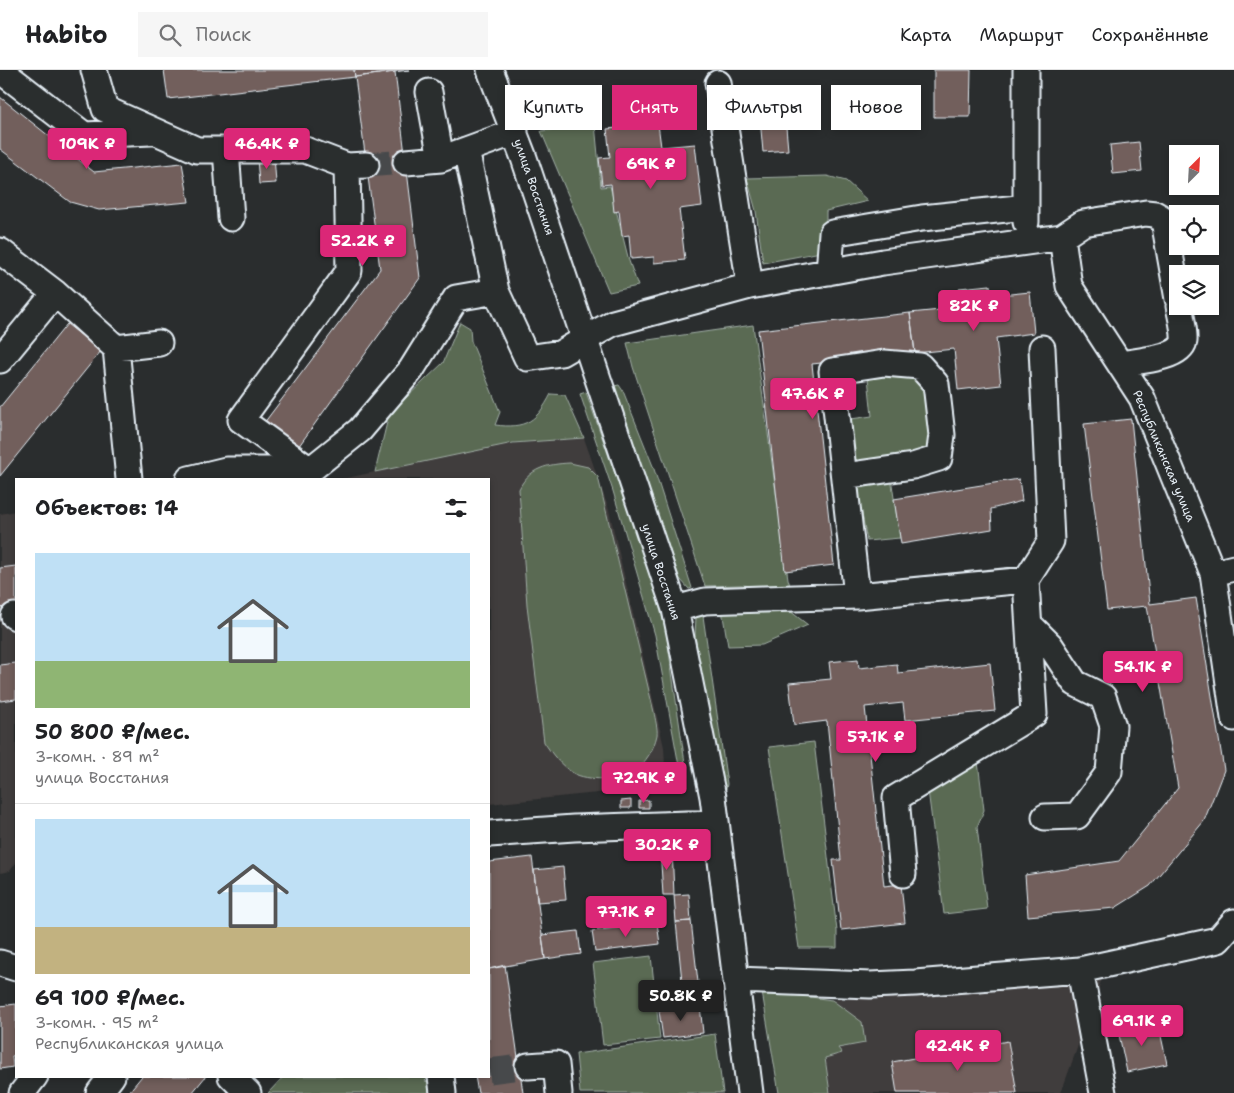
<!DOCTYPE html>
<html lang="ru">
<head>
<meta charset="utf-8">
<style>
  :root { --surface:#fff; --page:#f6f6f6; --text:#202124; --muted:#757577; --line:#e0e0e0; --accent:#db2777 }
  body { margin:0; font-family:"Shantell Sans",sans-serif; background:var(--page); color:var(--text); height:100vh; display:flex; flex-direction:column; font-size:19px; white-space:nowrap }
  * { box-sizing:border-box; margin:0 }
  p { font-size:16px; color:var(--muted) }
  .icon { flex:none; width:28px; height:28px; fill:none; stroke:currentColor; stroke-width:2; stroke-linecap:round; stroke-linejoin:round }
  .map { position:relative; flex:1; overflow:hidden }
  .drawer { position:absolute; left:15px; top:408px; width:475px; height:600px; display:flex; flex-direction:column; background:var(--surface); border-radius:0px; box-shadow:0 2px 8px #0003 }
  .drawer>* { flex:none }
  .hud { position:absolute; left:505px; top:15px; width:475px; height:45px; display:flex; gap:10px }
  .needle { width:32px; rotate:24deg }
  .fabs { position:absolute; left:1169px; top:75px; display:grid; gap:10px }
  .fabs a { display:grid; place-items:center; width:50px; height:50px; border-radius:0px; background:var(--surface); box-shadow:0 2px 8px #0003; font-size:25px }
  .price { position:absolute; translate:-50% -42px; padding:0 11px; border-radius:5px; background:var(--accent); color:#fff; font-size:16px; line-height:32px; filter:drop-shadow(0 1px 2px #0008) }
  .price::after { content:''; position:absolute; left:50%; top:30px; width:15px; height:11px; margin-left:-8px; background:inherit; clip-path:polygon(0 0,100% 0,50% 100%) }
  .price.current { background:#222; color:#fff }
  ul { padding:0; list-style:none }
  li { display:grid; align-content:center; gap:10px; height:265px; padding:0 20px }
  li+li { border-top:1px solid var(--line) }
  li span { display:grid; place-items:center; height:155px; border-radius:0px; color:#555 }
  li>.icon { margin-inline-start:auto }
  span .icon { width:90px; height:90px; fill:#fffc; stroke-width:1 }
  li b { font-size:21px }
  h2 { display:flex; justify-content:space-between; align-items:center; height:60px; padding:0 20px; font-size:21px }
  .tag { padding:0 18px; border-radius:0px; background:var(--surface); box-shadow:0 2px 8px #0003; font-size:18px; line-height:45px }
  .tag.current { background:var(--accent); color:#fff }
  header { display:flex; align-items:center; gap:30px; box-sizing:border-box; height:70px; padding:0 25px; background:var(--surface); border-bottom:1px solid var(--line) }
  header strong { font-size:24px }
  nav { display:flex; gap:28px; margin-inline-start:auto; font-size:18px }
  .search { width:350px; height:45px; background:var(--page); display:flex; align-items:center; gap:12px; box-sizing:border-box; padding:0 18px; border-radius:0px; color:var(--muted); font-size:19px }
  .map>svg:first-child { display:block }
</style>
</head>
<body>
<header>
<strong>Habito</strong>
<div class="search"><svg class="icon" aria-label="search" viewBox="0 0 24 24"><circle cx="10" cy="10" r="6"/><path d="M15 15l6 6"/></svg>Поиск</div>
<nav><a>Карта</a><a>Маршрут</a><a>Сохранённые</a></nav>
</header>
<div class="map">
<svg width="1234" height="1023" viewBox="0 0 1234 1023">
  <rect width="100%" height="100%" fill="#2a2d2e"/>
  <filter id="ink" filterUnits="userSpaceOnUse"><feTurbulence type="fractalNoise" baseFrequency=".02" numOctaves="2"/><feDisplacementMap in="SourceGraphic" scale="10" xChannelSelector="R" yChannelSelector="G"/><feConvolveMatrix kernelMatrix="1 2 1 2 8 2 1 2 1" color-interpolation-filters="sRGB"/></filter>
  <g filter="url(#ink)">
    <!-- built -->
    <path fill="#403c3c" d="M584,368l25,72 55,237 2,39 -177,18v-325h-147l163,-35z
      M16,441v352l-6,8 -10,2v-359z
      M1104,903l-43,120h-231l-5,-35 16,-5 -3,-5 27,-5 -3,-21 -30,-22 219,-19z"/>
    <!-- green -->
    <path fill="#5a6a53" stroke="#a1aea6" d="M595,54l6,63 9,-1 19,75 9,25 -29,6 -68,-161z
      M827,106l19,5 22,20 -42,10v40l-63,12 -7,-52 -9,-33z
      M460,252l10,6 1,13 29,71 -5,13c31,4 42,-4 56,-31l14,1 19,43 -71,5 -138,29 14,-58 54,-51z
      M753,255l35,254 3,10 -50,-4 -36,1 -72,-219 -6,-24z
      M867,298l53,3 13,45v35l-79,20 -3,-52 21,-3z
      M619,315l4,6 30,75 39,122 -3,1 -9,-10 -63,-177 -3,-16z
      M586,322l65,183 15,56 21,146h-6l-26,-142 -42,-144 -33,-97z
      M570,393l18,4 10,10 56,235c1,7 4,17 3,23 -3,14 -11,27 -22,36 -12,10 -49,10 -62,2 -13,-8 -21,-19 -29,-31l-17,-137 -8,-116c10,-21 29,-25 51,-26z
      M890,401l10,67 -33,3 -12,-65z
      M781,534l27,21 -46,20 -34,1 -6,-36z
      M703,546l24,168 -1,5 -3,1 -28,-154 1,-19z
      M814,672l23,189v17h-38l-30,-201z
      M978,692l6,48 -7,17 10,82 -43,5 -16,-124z
      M651,886l9,83 -57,6 -10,-82z
      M768,921l64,9 30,22 3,21 -27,5 4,5 -17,5 5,35h-51l-17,-101z
      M715,964l8,59h-143l-4,-39z
      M284,1006h146l-5,5 4,1 1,11h-162z"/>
    <!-- building -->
    <path fill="#725f5c" stroke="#e8f1f8" d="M164,0h190l1,7 -187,22z
      M354,0h55l-54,7z
      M934,0h37l-1,47h-36z
      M395,2l25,206 -124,172 -35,-23 119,-158 -25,-192z
      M783,23l5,57 -25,2 -5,-56z
      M0,27l94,75 88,-9 7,39 -90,8 -29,-8 -70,-53z
      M658,54l3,23 34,-3 7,62 -23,3 6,51 -31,3v-6l-23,2 -2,-24 -7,1 -3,-25 -5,1 -3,-28 -9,1 -3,-27 11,-1 -3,-28z
      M1139,72l3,29 -29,3 -3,-29z
      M274,86l2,27 -17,1 -2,-26z
      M990,215l1,11 39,-4 4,41 -38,5 5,47 -43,5 -4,-41 -39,4 -5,-40 51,-5 -2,-20z
      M910,243l5,40 -103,11 22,201 -49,6 -27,-241z
      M67,254l34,27 -101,125v-69z
      M1131,349l19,185 46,-6 28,172 -20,51 -54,65 -35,22 -87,8 -3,-41 94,-14 59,-73 -31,-182 -40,4 -23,-186z
      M1019,409l3,22 -31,8 1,20 -91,15 -7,-45z
      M16,496v39l-16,3v-40z
      M858,589l1,9 38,-4 1,9 92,-10 5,48 -90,9 -2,-17 -38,4 19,179 17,-2 4,39 -64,7 -8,-70h8l-14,-139 -33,4 -5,-42 42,-4 -2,-17z
      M16,593v36l-16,2v-36z
      M631,730v8h-10v-7z
      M649,730v8h-10v-7z
      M660,778h12l2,47h-11z
      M532,787l13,102 -56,10v-107z
      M563,797l3,33 -29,2 -3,-32z
      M689,824l2,27 -15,1 -2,-27z
      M691,851l9,79 -16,1 -8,-79z
      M657,853l3,21 -65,8 -3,-21z
      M578,861l3,23 -36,5 -3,-24z
      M505,895l18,128h-45l-3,-17h14v-107z
      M16,934v51l-4,1 1,11 -13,2v-63z
      M700,936l3,27 -40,5 -4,-27z
      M1158,952l9,42 -40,8 -9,-42z
      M1008,971l9,52h-120l-5,-31z
      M142,1006h64l-14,17h-64z"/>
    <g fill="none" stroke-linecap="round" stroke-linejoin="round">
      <!-- minor-tunnel -->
      <path stroke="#464a4c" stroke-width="25" stroke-dasharray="25 12" stroke-linecap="butt" d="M366,95l40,-3
        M489,1001l39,-5"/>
      <defs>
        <path id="minor" d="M0,0l84,65 67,-3
          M94,0l11,39 92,41h108l42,16 19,-1
          M490,0l34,88 151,451 38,188 37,296
          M1026,0v152
          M718,13l32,203
          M429,22l12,67
          M226,80l5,68
          M466,80l30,141
          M406,92l35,-3 74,-27
          M1062,167l21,-14 63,-10 9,1 7,4 3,8 13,73
          M0,181l55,42 61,55 13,131
          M829,202l3,-39 90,-15 104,-11
          M116,278l43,-5
          M0,290l55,-67
          M1120,294c15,-3 60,-5 64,-23 1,-10 -3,-24 -5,-35
          M310,400l-69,-50 108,-149 -2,-105
          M844,406l69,-10 26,-8 3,-23 -6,-51 -16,-18 -36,-3 -52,8 25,225
          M189,409l37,-9h84l50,-40 51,-60 45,-72 40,-7 31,67 34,-5 52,-30 137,-37 133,-24 179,-25 7,49 73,112 71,175 21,145
          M1213,503l21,-5
          M1026,510l25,-39 -9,-193
          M675,539l30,-8 152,-5 169,-16 8,134 -138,84 7,76
          M14,546l2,1
          M1029,554l21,21 25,38 28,14 10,29 -4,46 -32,44 -32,1
          M489,764l85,-6 142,-5
          M0,893l16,5
          M1080,900l23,123
          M736,910l134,5 45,-2 165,-13 138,-30 16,-18
          M528,996l28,-2 3,29
          M231,1006l17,17
          M441,1006l2,17
          M22,1023l13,-17
          M99,1023l13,-17"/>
      </defs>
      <!-- minor casing -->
      <use href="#minor" stroke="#e8f1f8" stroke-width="29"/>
      <!-- minor -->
      <use href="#minor" stroke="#2a2d2e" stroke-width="25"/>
    </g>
  </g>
  <g text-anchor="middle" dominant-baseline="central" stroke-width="4" stroke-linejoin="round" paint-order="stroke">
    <!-- street labels -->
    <g font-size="12" fill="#e8f1f8" stroke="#2a2d2e">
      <text transform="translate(534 117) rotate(71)">улица Восстания</text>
      <text transform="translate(1164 386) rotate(67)">Республиканская улица</text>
      <text transform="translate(661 502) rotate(72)">улица Восстания</text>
    </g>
  </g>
</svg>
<div class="fabs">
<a><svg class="needle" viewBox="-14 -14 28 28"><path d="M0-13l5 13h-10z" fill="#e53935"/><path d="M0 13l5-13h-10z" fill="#757577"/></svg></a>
<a><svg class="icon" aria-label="locate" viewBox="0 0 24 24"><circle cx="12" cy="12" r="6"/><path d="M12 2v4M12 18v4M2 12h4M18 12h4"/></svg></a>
<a><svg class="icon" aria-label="layers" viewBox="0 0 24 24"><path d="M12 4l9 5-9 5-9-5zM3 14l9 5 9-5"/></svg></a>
</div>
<b class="price" style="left:87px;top:100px">109K ₽</b>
<b class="price" style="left:267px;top:100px">46.4K ₽</b>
<b class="price" style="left:651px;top:120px">69K ₽</b>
<b class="price" style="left:363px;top:197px">52.2K ₽</b>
<b class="price" style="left:974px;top:262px">82K ₽</b>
<b class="price" style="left:813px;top:350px">47.6K ₽</b>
<b class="price" style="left:1143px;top:623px">54.1K ₽</b>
<b class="price" style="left:876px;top:693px">57.1K ₽</b>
<b class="price" style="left:644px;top:734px">72.9K ₽</b>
<b class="price" style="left:667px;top:801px">30.2K ₽</b>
<b class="price" style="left:626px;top:868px">77.1K ₽</b>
<b class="price current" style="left:681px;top:952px">50.8K ₽</b>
<b class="price" style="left:1142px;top:977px">69.1K ₽</b>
<b class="price" style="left:958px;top:1002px">42.4K ₽</b>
<div class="hud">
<a class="tag">Купить</a>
<a class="tag current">Снять</a>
<a class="tag">Фильтры</a>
<a class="tag">Новое</a>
</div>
<section class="drawer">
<h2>Объектов: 14<svg class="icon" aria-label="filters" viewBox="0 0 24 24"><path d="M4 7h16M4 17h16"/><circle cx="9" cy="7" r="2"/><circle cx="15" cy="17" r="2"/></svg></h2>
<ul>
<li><span style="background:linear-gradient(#bfe0f5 70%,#8fb573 0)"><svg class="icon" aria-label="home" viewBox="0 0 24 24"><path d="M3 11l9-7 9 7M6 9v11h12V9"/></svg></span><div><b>50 800 ₽/мес.</b><p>3-комн. · 89 m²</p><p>улица Восстания</p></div></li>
<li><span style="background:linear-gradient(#bfe0f5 70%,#c2b280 0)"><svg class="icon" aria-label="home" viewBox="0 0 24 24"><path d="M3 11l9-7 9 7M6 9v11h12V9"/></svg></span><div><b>69 100 ₽/мес.</b><p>3-комн. · 95 m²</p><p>Республиканская улица</p></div></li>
</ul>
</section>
</div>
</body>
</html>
